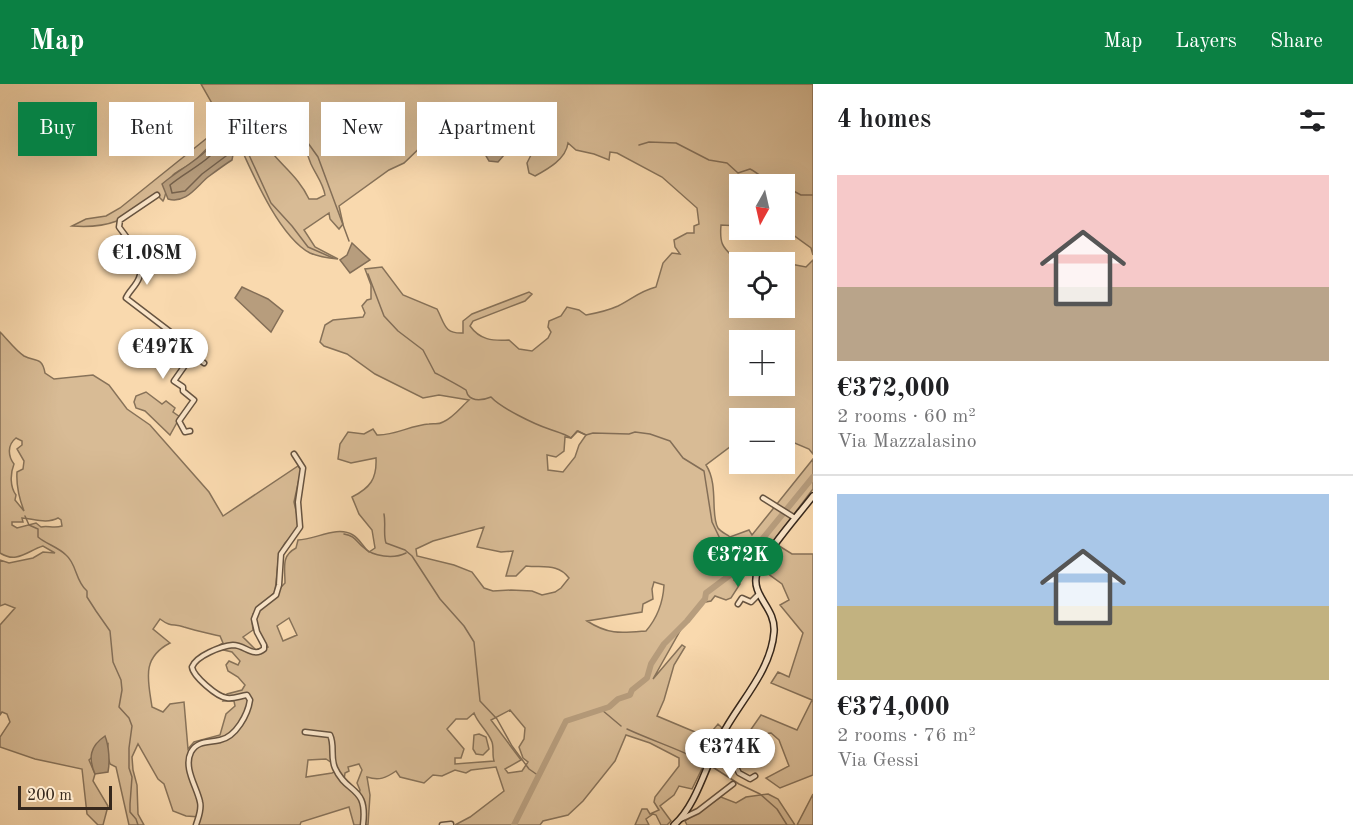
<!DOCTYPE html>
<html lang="en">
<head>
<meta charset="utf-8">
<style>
  :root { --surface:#fff; --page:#f6f6f6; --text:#202124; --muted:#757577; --line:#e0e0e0; --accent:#0b8043 }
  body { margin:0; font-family:"Old Standard TT",serif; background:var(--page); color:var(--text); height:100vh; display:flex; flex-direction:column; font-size:22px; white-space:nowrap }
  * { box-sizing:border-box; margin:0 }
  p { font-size:20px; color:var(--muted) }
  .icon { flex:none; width:33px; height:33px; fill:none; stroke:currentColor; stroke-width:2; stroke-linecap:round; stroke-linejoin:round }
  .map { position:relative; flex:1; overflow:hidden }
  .panel { display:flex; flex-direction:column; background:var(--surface); width:540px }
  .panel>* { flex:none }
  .hud { position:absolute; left:18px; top:18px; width:570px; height:54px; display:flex; gap:12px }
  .needle { width:39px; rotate:188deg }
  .buttons { position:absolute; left:729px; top:90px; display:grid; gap:12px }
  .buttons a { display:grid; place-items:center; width:66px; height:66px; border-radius:0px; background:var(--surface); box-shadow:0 6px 24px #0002; font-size:30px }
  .scale { position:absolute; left:18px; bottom:15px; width:94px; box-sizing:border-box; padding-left:6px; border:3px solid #36281d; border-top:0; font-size:16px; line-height:21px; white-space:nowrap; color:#36281d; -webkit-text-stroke:4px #fbe6ca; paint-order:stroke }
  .price { position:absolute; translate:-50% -51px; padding:0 14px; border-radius:21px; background:#fff; color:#222; font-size:20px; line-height:39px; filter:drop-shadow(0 2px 3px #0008) }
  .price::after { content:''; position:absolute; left:50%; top:36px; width:18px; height:14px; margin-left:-9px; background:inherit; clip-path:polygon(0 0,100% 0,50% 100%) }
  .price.active { background:var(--accent); color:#fff }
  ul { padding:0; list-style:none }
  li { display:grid; align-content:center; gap:12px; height:318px; padding:0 24px }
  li+li { border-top:2px solid var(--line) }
  li span { display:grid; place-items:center; height:186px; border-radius:0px; color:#555 }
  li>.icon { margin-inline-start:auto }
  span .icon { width:108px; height:108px; fill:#fffc; stroke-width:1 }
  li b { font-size:26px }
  h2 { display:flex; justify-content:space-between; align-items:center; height:72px; padding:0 24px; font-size:26px }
  .chip { padding:0 21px; border-radius:0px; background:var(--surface); box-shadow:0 6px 24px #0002; font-size:21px; line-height:54px }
  .chip.active { background:var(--accent); color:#fff }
  header { display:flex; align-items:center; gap:36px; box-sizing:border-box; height:84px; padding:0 30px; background:var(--accent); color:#fff }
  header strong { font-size:28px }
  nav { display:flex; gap:33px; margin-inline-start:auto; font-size:21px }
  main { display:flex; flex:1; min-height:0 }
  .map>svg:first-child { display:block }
</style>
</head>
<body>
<header>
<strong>Map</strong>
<nav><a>Map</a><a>Layers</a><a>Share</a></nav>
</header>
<main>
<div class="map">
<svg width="813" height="741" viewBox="0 0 813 741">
  <rect width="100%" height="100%" fill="#f9d9ae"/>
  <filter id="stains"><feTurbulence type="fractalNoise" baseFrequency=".00333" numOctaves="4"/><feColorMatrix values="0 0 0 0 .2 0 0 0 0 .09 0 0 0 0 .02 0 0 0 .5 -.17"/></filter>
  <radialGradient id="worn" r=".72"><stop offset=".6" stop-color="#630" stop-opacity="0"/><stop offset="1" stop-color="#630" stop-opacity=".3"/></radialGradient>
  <!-- green -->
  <path fill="#d8bb95" stroke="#877259" stroke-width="1.5" fill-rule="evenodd" d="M201,0h612v171l-2,-7 -26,-19 -1,-45h-44l-1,42 -18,-1c-2,23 4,23 18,38l1,45h44l1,-45 21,4 7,-7v194l-4,-5 -24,-10 -1,-21h-44l-1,22 -33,25c13,20 4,50 12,63 3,4 8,6 12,9l19,-7 3,5 61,-76v30l-53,70 -17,11 -9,10 6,4 -9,14 -5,2 -11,-4 -4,5 -11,2 -16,21 -31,55 29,-34 3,2 -11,18 -10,35 -7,16 50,21 11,-13 4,4 -30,61 -13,-3 -5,9 -14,11 11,15 -4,4h-6l-5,-10 -3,-1 -7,5 3,6h-14l7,-16h5l3,5 9,-4 -5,-8 1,-5 24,-31v-8l-29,-15 -24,-8 -11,26 -32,40 -15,14 -25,6 -3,4h-85l15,-8 34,-26 -8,-24 -25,3 -5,3 -11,-3 -13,6 -9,-1 -9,8 -24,-6 -4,-6c-10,7 -17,10 -29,6l3,18 -2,30h-14l-5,-18 -48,15 -1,3h-101l1,-8 -14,-1 -13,-5 -9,-27 -6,-5 -20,-35 -6,13 1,13 4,15 1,29 6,11h-15l-13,-58 -6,-3 -3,-10 1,-10 -19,16 6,14 -2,7 15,25 -5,19h-5l-11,-11 -5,-45 -47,-10 -35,-12v-10l10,-15 -3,-8 -5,-2 -2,3v-90l15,-17 -10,-4 -5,2v-46l9,3 24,-5 10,-6 12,1 -12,-7c-16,5 -26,18 -43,7v-221c7,7 16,19 24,24 11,6 18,0 21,17l9,6 39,-4 16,10 18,24 23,16 59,67 14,24 75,-50 3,4 -7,32 5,22 -2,7 -12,12 -6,10 -4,39 -22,22 -1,7 1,9 -10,7 13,13 12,-3 -13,-21 1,-13 29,-30c0,-16 -4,-27 11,-35l2,-8c17,0 39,-15 55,-5 7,4 9,11 16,17l6,-4 -3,-18 -13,-16 -7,-17c18,-9 25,-18 24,-39l-25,5 -13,-4 2,-15 8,-12 16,2 9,-5 4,6c17,1 34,-10 52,-11 6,-1 9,1 14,-2 10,-4 18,-15 26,-22l-30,-5 -16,3 -48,-24 -28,-20 -23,-8 -4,-4 5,-17 8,-5 30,-3 2,-4 -3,-7 5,-6 4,-1v-14l-6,-16 17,-2 21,28 34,14c8,15 7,25 26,24v-12l9,-7 57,-22 3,2 -7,7 -52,20 -3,5c10,14 22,15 39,14l10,9 13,2 16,-13 3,-6 -3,-5 1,-6 12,-5 6,-9 12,3 7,5c11,-2 21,-4 32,-9 14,-7 22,-15 38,-19l7,-24 9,-10 8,1 -5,-7 -1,-7 13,-7h7v-7l5,-2 -2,-16 -35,-31 -45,-24 -7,-1 -1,8 -15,-6 -18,-4 -8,-7c-2,16 -20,26 -33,33l-6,-3 -2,-10 12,-24 -16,-6 -19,-15c-10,6 -31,23 -40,25l-12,-15 -9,8 -15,4 -24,23 -15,7 -50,36 4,18 -4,5 -9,-10 -1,-6 -25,17 11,17 23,12c-10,-1 -19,-2 -28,-6 -30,-16 -56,-76 -70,-107l-5,-2 -11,-10c-12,7 -20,19 -31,28 -6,5 -15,8 -20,13 -7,7 -6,19 -10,26l-5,-5c-32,22 -45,33 -86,30l14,-7 20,-3 14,-8 87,-70 11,-17v-7zM294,46c11,13 11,19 17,34 5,11 12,19 14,31l-8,4h-8c-9,-19 -22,-29 -35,-44zM740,256h44v46h-44zM578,347l8,4 -7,10 -4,12 -12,15 -15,-2 -1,-15 9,2 8,-6 1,-14 6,1zM16,354l6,3v4l-5,4 7,12 -1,8 -6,3c-1,15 2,26 7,39l-9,-11 1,-5c-6,-8 -6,-21 -2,-31 -6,-8 -7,-19 2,-26zM22,434c12,1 25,6 36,0l3,2 1,6c-9,3 -14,-1 -21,1l-5,-4 -19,5 -5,-3v-3h11zM484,443l-7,20 24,5 12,-1 -7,25h10l10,-10c17,2 32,-3 43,12l-8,10 -6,4 -13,3 -10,-4 -21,-1 -18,1 -9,-3 -12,-16 -18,-7 -37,-9 -1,-7 17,-8zM654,498l10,3c-1,18 -6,32 -18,46 -25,2 -37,4 -59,-10l55,-9 1,-8 10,-5 -1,-10zM289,534l8,17 -14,6 -6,-15zM160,535c12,9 13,4 24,8 12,4 23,6 36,9l3,7 -8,5 17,4 8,9 -2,4 -9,-4 -3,4 2,6 10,6 7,8 -3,5 -15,4 -4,7h11l1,5 -9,8 -6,21 -26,7 -6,7 -4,-47 -14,2 -7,8 -11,-5c-4,-27 -11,-49 18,-64l-17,-14zM510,626l15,18 -1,11 -5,8 4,11 5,4 -6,9 -14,2 -3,-4 16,-9 -30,-40zM474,629c4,11 14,18 18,29 2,6 0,13 2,19l-39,3v-6h6l3,-9 -17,-20 9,-10h11zM326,675l6,4 2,9 -2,1 -26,4 2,-17zM359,680l3,6 -5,13 3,7 -1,4 -15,-14 1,-7 4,-2 -1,-4z
    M146,308l16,12 4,-3 9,7 -2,4 7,5 -10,18 -25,-24 -9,-3 -2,-6 2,-6z
    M776,460l16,10h21v221l-33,13 -14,-10 23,-12 -10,-26 -8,-7 -24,2 14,-20 36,15 15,-30 -41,-17 7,-11 11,5 14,-44 -23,-28 9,-5 -7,-16 -22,-16z
    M479,650l7,3 3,12 -6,6 -7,-1 -3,-5 1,-14z
    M768,710l10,5 17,26h-108l-2,-4 36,-24 15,6 10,-6z
    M813,710v31h-16z"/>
  <!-- water -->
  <path fill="#b79d7d" stroke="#836e57" stroke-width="1.5" d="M504,34l19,15 -25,29 -9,-1 -3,-5z
    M224,50l11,10 -3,16c-8,5 -16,11 -24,17 -12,10 -22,27 -40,22l-6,-15c14,-12 31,-21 44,-33 8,-6 9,-12 18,-17z
    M352,159l18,17 -20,13 -10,-13 7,-5z
    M242,203l26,12 15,12 -12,21 -36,-34z
    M105,652c4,10 5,26 3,36l-13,2c-7,-16 -5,-28 10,-38z"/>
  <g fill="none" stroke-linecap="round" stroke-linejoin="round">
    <!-- shore -->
    <path stroke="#76624d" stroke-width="1.5" d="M224,58l5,5 -3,9 -24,18 -17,17 -13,2 -2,-8c13,-11 28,-18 40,-29 6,-5 7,-11 14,-14z"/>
    <!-- stream -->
    <path stroke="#836e57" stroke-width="1.5" d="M298,29v16l20,28 31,84
      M639,61l10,-3 27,1 33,17 18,3 11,10 12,-4c8,4 14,10 21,15
      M249,71l22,48 21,23 16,21 25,11
      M780,100h1
      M784,102l17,9h12
      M368,190l16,42 14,15 25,19 12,23c3,1 28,15 31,17 1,2 1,4 2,5 5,7 16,5 23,2 10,11 43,27 58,32 8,3 14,4 22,9l6,-7 9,4 7,-2 36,1 6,-2 15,2 20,7 13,17 21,13 8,51 11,23 19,16
      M384,430c2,10 -1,20 2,29l19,7 7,6 28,43 24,27 10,16 6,59 17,18 15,27 17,23 10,7
      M25,432l4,9 9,4v8c8,7 20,10 28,18 11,9 9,26 21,36v6l9,14 14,20 3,31 8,18 1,10 -3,17 10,11 3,8 -3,22v20l3,9 -2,27v8l6,7 2,6
      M344,450c11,2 12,7 19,13 10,10 31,12 43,6
      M602,626l19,16
      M627,645c26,12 52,20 77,33
      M711,682l28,18 21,10 17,15 10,16"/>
    <!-- river -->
    <path stroke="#b79d7d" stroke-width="6" d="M514,741l52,-104 43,-14 9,-8 12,-4 2,-5 15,-12 4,-14 13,-20 23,-23 18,-22 1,-6 24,-18 21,-22 62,-76"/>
    <defs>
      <path id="street" d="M157,111l-37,25 -1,7c10,14 28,33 20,51 -3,8 -10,13 -13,20l55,42 4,8 19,15
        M190,347l-5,1 -6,-11 15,-21 -11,-9v-4l-9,-6 19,-27
        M763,414l32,20
        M738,520l4,-6 9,4 8,-8
        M305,648l25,3c5,10 0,22 5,33 12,27 33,17 28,57
        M720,655l4,4 15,30 11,6 5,-3
        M681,735l17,-8 35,-27
        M196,741c2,-7 6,-15 4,-23 -3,-15 -17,-34 -9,-50 7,-12 18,-9 29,-12 16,-3 28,-26 30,-40l-3,-5c-7,1 -13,4 -20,3 -10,-1 -34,-22 -35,-31 4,-11 29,-21 41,-22 12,0 20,13 31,4v-4l-7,-13 -3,-13 4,-10 18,-14 3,-10 2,-31 19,-27 -2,-25 5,-34 -9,-14
        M442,741l9,-1"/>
      <path id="secondary" d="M674,741c23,-20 32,-61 47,-88 17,-34 50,-65 53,-105 2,-25 -24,-36 -17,-59 6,-18 43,-60 56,-77"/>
    </defs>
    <!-- street casing -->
    <use href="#street" stroke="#675441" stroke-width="7"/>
    <!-- secondary casing -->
    <use href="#secondary" stroke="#36281d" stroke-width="8"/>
    <!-- street -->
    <use href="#street" stroke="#fbe6ca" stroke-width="4"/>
    <!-- secondary -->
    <use href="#secondary" stroke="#fbe6ca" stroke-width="5"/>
  </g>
  <rect width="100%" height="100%" filter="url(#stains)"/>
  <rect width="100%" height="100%" fill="url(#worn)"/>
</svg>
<div class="buttons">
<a><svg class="needle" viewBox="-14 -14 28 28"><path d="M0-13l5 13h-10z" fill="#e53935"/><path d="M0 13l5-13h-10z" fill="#757577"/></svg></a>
<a><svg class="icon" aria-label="locate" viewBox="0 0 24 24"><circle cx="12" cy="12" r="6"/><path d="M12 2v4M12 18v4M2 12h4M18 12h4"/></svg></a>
<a>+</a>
<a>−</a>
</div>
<div class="scale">200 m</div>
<b class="price" style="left:147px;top:202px">€1.08M</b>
<b class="price" style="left:163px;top:296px">€497K</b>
<b class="price active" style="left:738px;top:504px">€372K</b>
<b class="price" style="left:730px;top:696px">€374K</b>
<div class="hud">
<a class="chip active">Buy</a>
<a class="chip">Rent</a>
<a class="chip">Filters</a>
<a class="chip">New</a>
<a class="chip">Apartment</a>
</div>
</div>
<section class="panel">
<h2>4 homes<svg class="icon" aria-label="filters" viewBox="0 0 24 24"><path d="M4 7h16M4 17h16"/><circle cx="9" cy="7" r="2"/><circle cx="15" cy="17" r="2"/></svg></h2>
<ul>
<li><span style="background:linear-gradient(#f6c9c9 60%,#b9a48a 0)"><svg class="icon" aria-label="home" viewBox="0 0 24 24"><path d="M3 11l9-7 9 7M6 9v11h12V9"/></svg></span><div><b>€372,000</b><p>2 rooms · 60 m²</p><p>Via Mazzalasino</p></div></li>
<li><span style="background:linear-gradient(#a9c7e8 60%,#c2b280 0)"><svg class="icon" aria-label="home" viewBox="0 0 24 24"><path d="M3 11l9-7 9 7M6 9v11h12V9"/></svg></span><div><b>€374,000</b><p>2 rooms · 76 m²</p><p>Via Gessi</p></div></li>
</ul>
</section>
</main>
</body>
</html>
